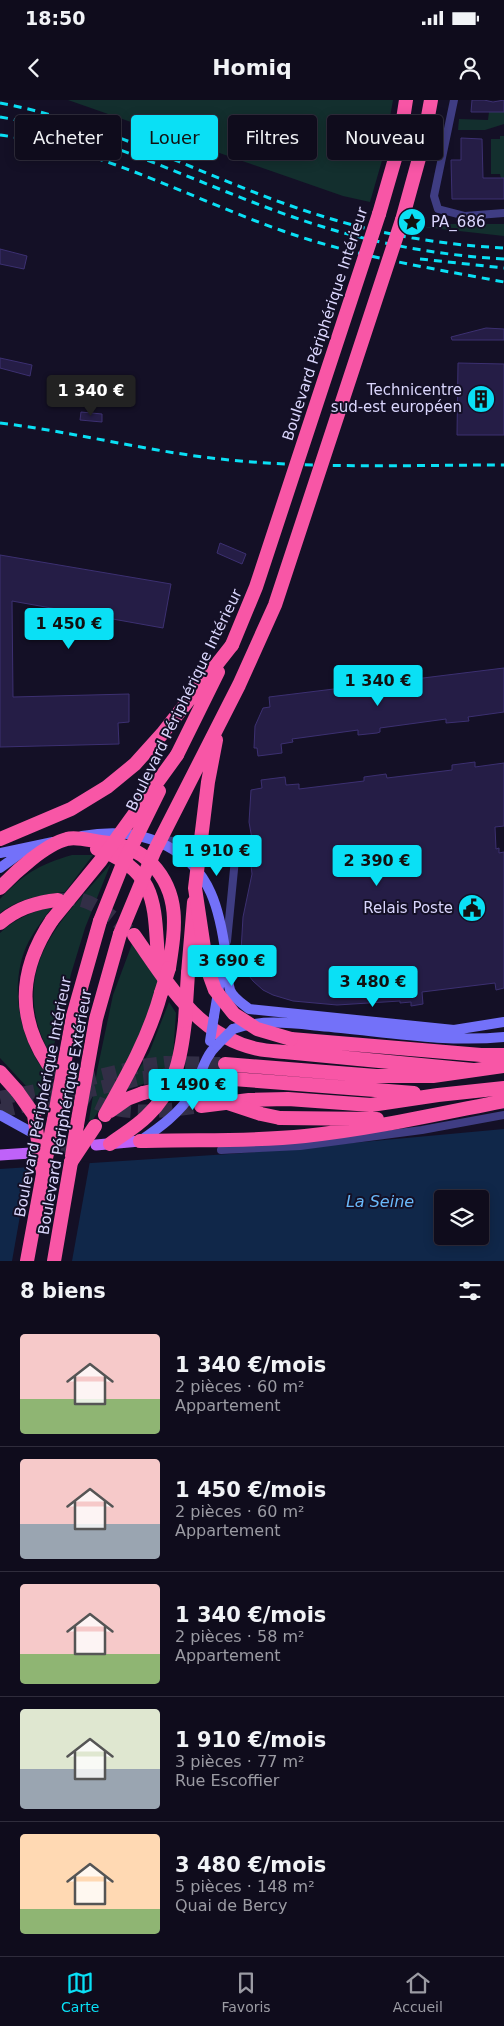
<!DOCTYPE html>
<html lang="fr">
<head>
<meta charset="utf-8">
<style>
  :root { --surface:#0f0c1c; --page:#181525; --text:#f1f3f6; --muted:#9b9ba3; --line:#2f2c3b; --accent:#0ae0f5 }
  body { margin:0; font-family:"DejaVu Sans",sans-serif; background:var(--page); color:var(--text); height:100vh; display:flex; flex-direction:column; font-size:19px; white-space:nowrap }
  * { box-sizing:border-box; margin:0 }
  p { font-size:16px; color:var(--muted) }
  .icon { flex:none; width:28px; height:28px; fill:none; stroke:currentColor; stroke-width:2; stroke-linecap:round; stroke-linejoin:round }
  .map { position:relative; height:1161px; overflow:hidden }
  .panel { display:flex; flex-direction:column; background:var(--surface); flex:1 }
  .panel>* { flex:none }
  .top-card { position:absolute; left:15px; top:15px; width:475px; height:45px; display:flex; gap:10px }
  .controls { position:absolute; left:434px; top:1090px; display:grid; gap:10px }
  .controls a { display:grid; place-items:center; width:55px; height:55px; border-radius:5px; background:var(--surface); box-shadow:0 2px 12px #0003,0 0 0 1px var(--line); font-size:25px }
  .price { position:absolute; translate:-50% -42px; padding:0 11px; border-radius:5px; background:var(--accent); color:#111; font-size:16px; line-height:32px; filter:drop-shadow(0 1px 2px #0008) }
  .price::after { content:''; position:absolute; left:50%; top:30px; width:15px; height:11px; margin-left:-8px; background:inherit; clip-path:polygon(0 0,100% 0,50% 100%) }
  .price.current { background:#222; color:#fff }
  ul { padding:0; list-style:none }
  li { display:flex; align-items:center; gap:15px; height:125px; padding:0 20px }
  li+li { border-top:1px solid var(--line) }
  li span { display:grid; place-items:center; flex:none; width:140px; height:100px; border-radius:5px; color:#555 }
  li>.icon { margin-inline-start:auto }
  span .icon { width:60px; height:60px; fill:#fffc; stroke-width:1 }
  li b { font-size:21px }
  h2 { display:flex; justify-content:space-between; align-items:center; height:60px; padding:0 20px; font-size:21px }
  .tag { padding:0 18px; border-radius:5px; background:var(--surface); box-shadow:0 2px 12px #0003,0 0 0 1px var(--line); font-size:18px; line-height:45px }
  .tag.current { background:var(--accent); color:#111 }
  .status { display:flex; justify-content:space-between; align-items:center; height:35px; padding:0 25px; background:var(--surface); direction:ltr }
  .status svg { height:14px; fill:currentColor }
  header { display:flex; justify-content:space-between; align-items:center; height:65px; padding:0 20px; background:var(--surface); font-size:22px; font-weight:700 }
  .tab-bar { display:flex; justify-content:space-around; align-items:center; height:70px; border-top:1px solid var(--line); background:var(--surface); font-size:14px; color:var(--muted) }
  .tab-bar a { display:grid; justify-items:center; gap:2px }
  .tab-bar .current { color:var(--accent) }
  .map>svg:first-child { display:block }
</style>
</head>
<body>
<div class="status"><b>18:50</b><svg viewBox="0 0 49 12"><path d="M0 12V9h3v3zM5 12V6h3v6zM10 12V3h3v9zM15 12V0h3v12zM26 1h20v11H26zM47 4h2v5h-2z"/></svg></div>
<header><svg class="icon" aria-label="back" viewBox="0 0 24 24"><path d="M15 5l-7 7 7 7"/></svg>Homiq<svg class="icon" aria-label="person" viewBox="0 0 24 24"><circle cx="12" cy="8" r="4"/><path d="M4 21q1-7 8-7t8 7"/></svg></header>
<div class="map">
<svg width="504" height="1161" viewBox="0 0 504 1161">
  <rect width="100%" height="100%" fill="#141026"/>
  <!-- green -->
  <path fill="#132f2e" d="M68,0h325l-10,57 -13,45 -27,-6z
    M489,12h15v12l-19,6h-27l1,-11 29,1z
    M500,36h4v42h-3l-1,-4h-9v-35h9z
    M440,124h64v12l-81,-9h15z
    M72,755h21l-28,37c-24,3 -45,6 -65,21v-14c25,-26 38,-34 72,-44z
    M111,763l-26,65 -14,46 -20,84c-4,-11 -10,-21 -13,-32 -20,-72 32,-114 73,-163z
    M53,806c-8,11 -17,22 -24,35 -21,39 -11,100 18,133l-4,36 -18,-25 -25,-27v-125c16,-15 32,-21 53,-27z
    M132,844l27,39 -3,17 -42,88 -22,33 -3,-1 8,-49 16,-76z
    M169,902l7,11 -3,43 -7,25 -17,1 -23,8 23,-37z"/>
  <!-- water -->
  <path fill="#102749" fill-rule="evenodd" d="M504,1029v132h-504v-92l244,-16zM442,1099h38v37h-38z"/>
  <!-- pier -->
  <path fill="#141026" d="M90,1061l-18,100h-60l17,-96z"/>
  <!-- building -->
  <path fill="#251d46" stroke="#3c3071" d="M472,0h12l9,2 11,-2v12h-33z
    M461,38l21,1 1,39h21v21h-52l-1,-39h10z
    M0,149l27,7 -3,13 -24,-5z
    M486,228l18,1v11h-52l-1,-3z
    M0,258l32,7 -2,11 -30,-8z
    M458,263l46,1v71h-47z
    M81,312l21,2v8l-22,-2z
    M220,443l26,11 -4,10 -25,-11z
    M0,455l171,29 -8,44 -151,-27 1,96 116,-3v28l-11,1 1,21 -119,3z
    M504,568v44l-36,5 1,4 -23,2v-4l-66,9v4l-3,1 -19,2v-5l-66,9 1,3 -12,2 1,9 -24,3 -1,-8h-3l1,-22 8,-18 7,-1 -1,-10z
    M475,662v5l29,-4v63l-9,1 1,22 3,-1v5l5,-1v136l-8,2 -1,-7 -73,9 1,12 -12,2v-4l-11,1v-2l-63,4 -44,-4 -20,-6 -10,-5 -10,-9 -7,-9 -5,-21 2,-34 9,-43 -4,-34 4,-1 -3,-17 2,-32 11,-2 -1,-8 24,-3 1,8 13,-1v5l65,-8v-4l22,-3 1,4 65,-8v-5z"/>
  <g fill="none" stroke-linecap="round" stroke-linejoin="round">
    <!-- secondary-tunnel -->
    <path stroke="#322e46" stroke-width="10" stroke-dasharray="10 5" stroke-linecap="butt" d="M45,1038l35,5"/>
    <!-- primary-tunnel -->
    <path stroke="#322e46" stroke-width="11" stroke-dasharray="11 5.5" stroke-linecap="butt" d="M40,1052l41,-6"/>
    <!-- highway-tunnel -->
    <path stroke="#322e46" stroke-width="14" stroke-dasharray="14 7" stroke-linecap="butt" d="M61,800c5,0 11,-2 16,-1 20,3 40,22 54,34
      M48,964c50,56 85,51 153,42
      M0,998l47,-9 94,-23 24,-3 60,1
      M0,1011l142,-33 24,-3 54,3"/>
    <!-- street -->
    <path stroke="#3f3d83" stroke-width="8" d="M454,0l-20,96 4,13 27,7 39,-3
      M157,739l79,10 -9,92
      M221,1050l79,-4 122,-16 82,-15"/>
    <!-- secondary -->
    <path stroke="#7371f9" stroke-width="10" d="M82,736c28,-5 59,-4 85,10 44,23 53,65 59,110 1,11 1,24 4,34 3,8 13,14 19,19l205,21 50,-8
      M0,753l53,-11
      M0,768l25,-18
      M214,916l9,-53
      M233,929c28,-10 58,-6 87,-3 61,5 123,17 184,11
      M0,1015l31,17
      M140,1041c19,-13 40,-28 52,-48 9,-16 11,-35 25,-48"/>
    <!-- primary -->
    <path stroke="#bf62f9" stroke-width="11" d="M96,1045l44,-4
      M0,1055l31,-2"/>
    <!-- highway -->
    <path stroke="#f856a6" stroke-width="14" d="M379,114l20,-69 7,-45
      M402,120l21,-76 8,-44
      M177,655l41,-83
      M0,739l71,-30 36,-22 28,-23 27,-30 70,-89
      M97,749c66,23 56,63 62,120
      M0,788c15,-16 46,-44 67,-49 9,-3 25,2 34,3 20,2 37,7 51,22 29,31 23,65 17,104
      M0,823c17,-15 36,-21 58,-23
      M134,835c33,47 64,102 124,114 9,2 18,2 27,3l188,18
      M188,873l6,-71
      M291,939l190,16h23
      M48,964c-33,-49 -28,-96 4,-144
      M225,964l151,12h57l71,-10
      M0,972l17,19
      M220,978l194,15
      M201,1006l48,-6 39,-1 83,6 67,-10 66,-7
      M110,1011l17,-12 16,-6
      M105,1015c22,-39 44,-78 56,-122
      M280,1018l97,1
      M54,1020l19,-104 27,-95
      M77,1025l19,-106 24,-85
      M140,1041c55,-2 110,1 165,-5 66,-7 133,-22 199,-35
      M110,1044c12,-9 26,-17 37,-28 28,-26 34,-58 38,-95
      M27,1161l16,-87
      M54,1161l17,-99"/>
    <!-- rail -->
    <path stroke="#0ae0f5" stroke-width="3" stroke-dasharray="8 6" stroke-linecap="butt" d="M0,3c114,21 215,81 325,114 58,18 119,28 179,31
      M0,17c103,17 195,66 293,100 68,24 139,38 211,42
      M0,35c100,13 189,63 283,96 70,25 147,37 221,51
      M420,159l84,9
      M0,323c74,9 146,28 220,36 94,10 190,6 284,6"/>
    <!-- secondary-bridge -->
    <path stroke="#7371f9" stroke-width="10" d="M210,941l4,-25
      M217,945l16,-16"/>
    <!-- highway-bridge -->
    <path stroke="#f856a6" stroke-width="14" d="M232,545l24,-58 123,-373
      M216,640l-8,42 -13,106 12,80 8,22 19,24 23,15 34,10
      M52,820l49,-60 76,-105
      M100,821l22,-55 37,-75
      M120,834l34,-82 85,-167 36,-80 127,-385
      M161,893l8,-25
      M185,921l3,-48
      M17,991l17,24 9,59
      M143,993l17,-4 32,2 69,23 19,4
      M72,1056l5,-31
      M71,1062l24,-36
      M45,1063l9,-43"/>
  </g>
  <!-- icons -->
  <defs>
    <symbol id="sight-disc" viewBox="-11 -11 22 22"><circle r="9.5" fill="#0ae0f5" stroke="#141026"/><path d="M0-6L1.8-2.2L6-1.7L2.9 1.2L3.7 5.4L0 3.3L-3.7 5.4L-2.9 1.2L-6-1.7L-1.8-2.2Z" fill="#111"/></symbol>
    <symbol id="building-disc" viewBox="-11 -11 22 22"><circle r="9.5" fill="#0ae0f5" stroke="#141026"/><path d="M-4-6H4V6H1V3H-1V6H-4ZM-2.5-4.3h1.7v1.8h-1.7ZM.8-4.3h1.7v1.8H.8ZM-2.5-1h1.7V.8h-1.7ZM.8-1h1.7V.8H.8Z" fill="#111"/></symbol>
    <symbol id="civic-disc" viewBox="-11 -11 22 22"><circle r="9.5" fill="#0ae0f5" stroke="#141026"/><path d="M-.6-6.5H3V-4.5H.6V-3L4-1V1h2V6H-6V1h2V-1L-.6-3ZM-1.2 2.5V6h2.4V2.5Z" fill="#111"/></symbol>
  </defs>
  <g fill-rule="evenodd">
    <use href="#sight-disc" x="396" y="106" width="32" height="32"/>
    <use href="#building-disc" x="465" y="283" width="32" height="32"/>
    <use href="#civic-disc" x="456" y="792" width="32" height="32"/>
  </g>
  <g text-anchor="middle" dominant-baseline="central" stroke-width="4" stroke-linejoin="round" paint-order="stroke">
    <!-- poi labels -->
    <g font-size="15" fill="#dad6fd" stroke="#141026" text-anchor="end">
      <text x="431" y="122" text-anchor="start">PA_686</text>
      <text x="462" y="290">Technicentre<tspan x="462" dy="17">sud-est européen</tspan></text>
      <text x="453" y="808">Relais Poste</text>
    </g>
    <!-- street labels -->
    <g font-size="15" fill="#dad6fd" stroke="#141026">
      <text transform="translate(325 224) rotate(-72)">Boulevard Périphérique Intérieur</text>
      <text transform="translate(184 600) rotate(-64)">Boulevard Périphérique Intérieur</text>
      <text transform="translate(43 997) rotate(-79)">Boulevard Périphérique Intérieur</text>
      <text transform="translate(65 1012) rotate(-80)">Boulevard Périphérique Extérieur</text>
    </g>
    <!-- water labels -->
    <g font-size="16" font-style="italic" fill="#69b8f9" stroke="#141026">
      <text x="380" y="1101">La Seine</text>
    </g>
  </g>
</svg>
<div class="controls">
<a><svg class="icon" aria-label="layers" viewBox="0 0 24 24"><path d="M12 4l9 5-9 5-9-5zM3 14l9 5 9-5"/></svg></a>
</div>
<b class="price current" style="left:91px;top:317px">1 340 €</b>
<b class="price" style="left:69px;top:550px">1 450 €</b>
<b class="price" style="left:378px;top:607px">1 340 €</b>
<b class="price" style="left:217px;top:777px">1 910 €</b>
<b class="price" style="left:377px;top:787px">2 390 €</b>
<b class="price" style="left:232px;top:887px">3 690 €</b>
<b class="price" style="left:373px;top:908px">3 480 €</b>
<b class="price" style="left:193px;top:1011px">1 490 €</b>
<div class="top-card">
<a class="tag">Acheter</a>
<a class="tag current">Louer</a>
<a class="tag">Filtres</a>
<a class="tag">Nouveau</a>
</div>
</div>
<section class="panel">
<h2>8 biens<svg class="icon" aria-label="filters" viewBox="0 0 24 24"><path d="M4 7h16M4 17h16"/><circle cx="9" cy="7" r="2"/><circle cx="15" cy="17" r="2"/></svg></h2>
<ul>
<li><span style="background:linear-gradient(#f6c9c9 65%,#8fb573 0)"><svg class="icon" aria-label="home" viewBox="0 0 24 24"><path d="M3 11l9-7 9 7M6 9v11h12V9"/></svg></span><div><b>1 340 €/mois</b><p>2 pièces · 60 m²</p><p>Appartement</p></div></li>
<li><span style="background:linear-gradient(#f6c9c9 65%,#9aa5b1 0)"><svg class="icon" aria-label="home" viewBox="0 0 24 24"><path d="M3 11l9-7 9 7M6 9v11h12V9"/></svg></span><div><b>1 450 €/mois</b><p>2 pièces · 60 m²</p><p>Appartement</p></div></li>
<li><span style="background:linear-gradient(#f6c9c9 70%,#8fb573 0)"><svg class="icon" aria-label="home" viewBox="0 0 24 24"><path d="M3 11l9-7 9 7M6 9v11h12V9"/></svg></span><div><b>1 340 €/mois</b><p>2 pièces · 58 m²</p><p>Appartement</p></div></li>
<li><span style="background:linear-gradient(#dfe7d0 60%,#9aa5b1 0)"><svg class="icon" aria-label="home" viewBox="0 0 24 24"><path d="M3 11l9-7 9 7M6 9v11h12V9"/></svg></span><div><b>1 910 €/mois</b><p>3 pièces · 77 m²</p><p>Rue Escoffier</p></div></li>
<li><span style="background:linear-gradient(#ffd9b3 75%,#8fb573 0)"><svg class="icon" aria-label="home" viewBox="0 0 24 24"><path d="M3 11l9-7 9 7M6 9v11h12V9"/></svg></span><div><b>3 480 €/mois</b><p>5 pièces · 148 m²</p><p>Quai de Bercy</p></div></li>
</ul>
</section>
<nav class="tab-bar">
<a class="current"><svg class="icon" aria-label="map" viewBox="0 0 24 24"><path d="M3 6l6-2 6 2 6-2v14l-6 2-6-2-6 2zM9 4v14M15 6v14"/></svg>Carte</a>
<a><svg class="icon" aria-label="saved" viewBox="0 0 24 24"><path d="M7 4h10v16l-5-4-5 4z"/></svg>Favoris</a>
<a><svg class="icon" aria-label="home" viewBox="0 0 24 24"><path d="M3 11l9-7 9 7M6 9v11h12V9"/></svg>Accueil</a>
</nav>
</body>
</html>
